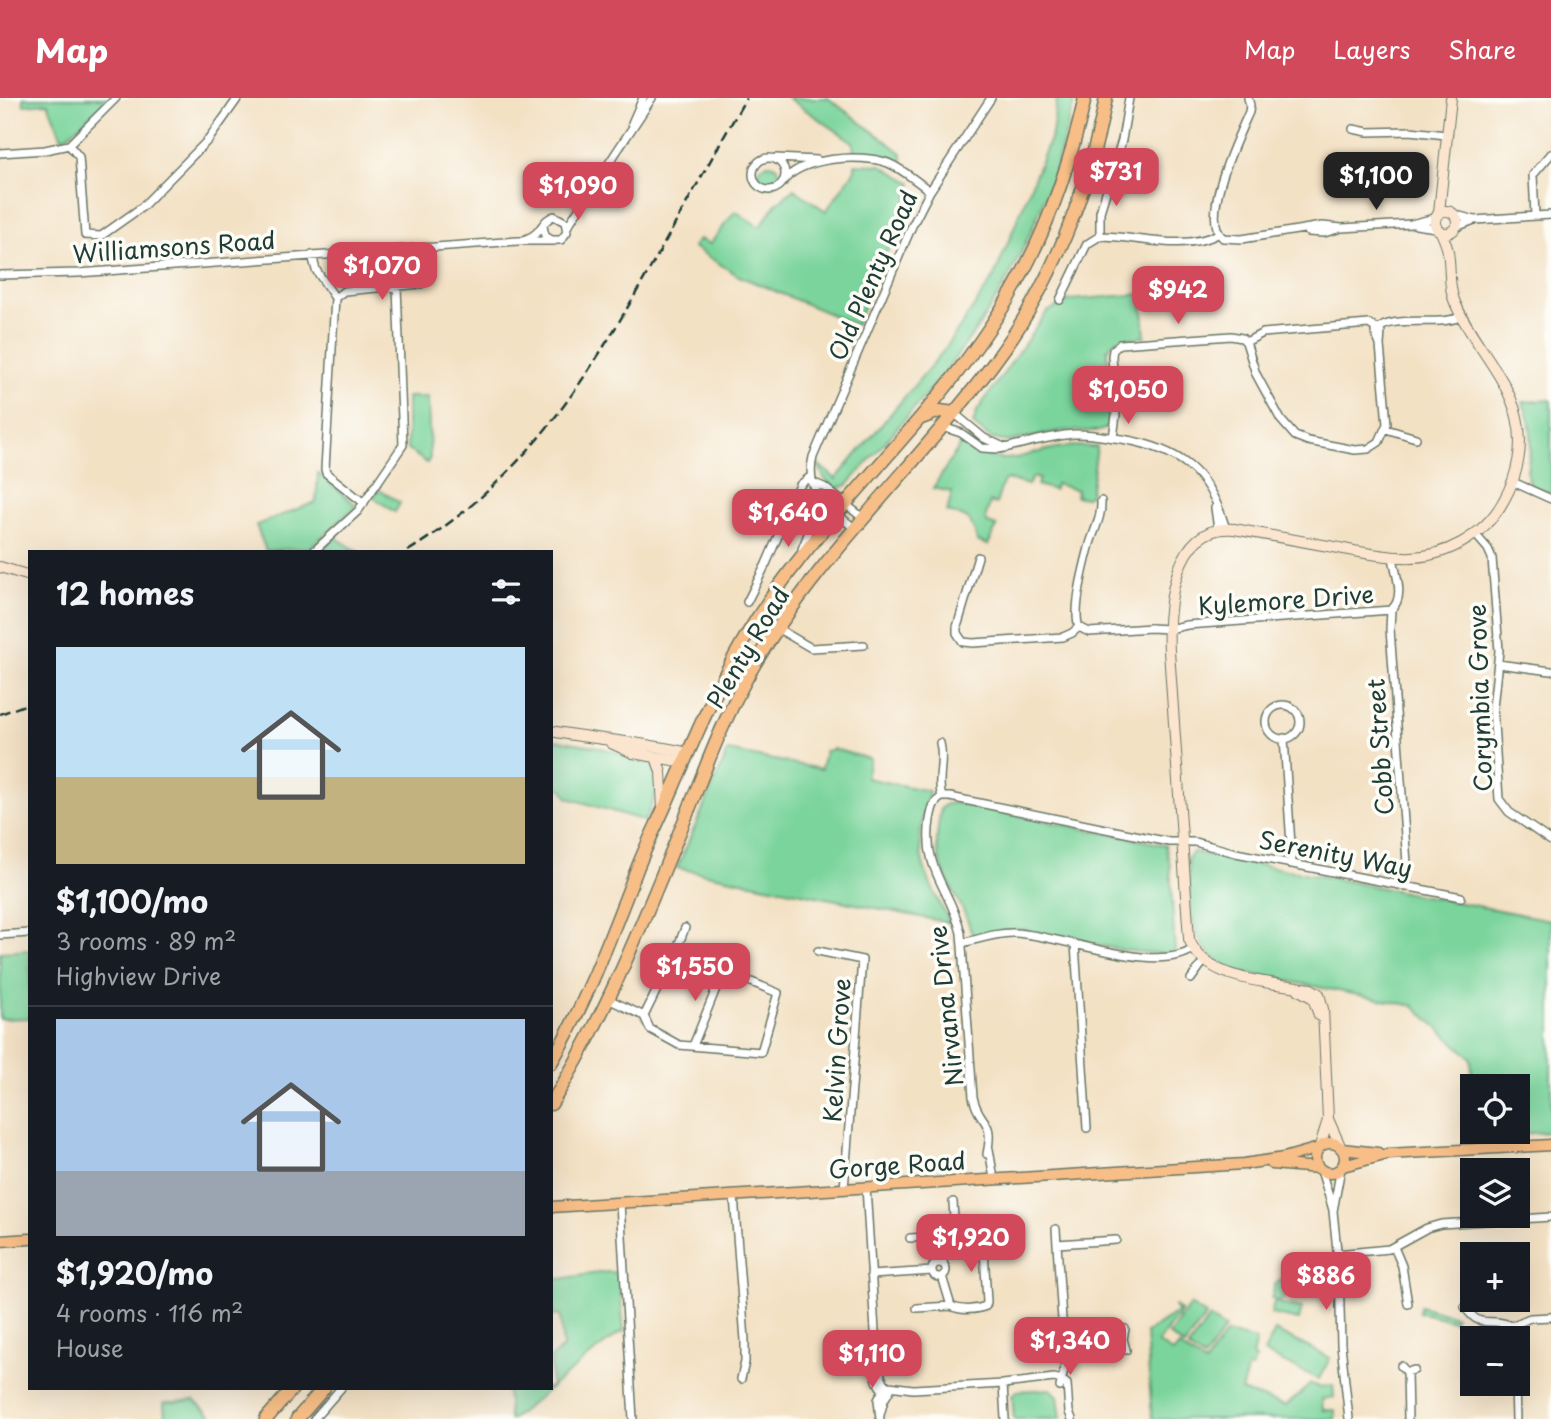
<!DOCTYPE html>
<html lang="en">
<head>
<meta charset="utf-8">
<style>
  :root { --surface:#171b24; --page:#242831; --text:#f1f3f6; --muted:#9ea1a6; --line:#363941; --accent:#d1495b }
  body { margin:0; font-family:"Playpen Sans",sans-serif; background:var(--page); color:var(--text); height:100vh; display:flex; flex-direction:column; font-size:26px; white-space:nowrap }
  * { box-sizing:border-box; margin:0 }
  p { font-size:23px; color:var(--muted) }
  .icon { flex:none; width:38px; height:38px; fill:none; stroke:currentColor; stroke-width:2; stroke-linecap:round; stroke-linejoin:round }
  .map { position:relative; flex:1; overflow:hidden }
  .side { position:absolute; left:28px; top:452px; width:525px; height:840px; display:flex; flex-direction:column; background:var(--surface); border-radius:0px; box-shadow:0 7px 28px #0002 }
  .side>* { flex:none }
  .tools { position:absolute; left:1460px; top:976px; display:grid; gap:14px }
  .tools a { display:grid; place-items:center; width:70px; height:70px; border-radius:0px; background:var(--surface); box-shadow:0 7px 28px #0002; font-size:35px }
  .price { position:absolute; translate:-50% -60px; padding:0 16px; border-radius:14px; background:var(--accent); color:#fff; font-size:23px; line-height:46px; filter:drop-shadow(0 2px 4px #0008) }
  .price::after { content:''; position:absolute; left:50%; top:42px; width:21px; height:16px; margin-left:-10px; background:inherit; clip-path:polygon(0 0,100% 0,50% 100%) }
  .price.on { background:#222; color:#fff }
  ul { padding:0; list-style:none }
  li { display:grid; align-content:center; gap:14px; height:371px; padding:0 28px }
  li+li { border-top:2px solid var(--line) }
  li span { display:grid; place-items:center; height:217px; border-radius:0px; color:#555 }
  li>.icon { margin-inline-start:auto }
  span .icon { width:126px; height:126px; fill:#fffc; stroke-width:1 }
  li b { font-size:30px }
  h2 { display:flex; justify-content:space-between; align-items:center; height:84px; padding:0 28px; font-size:30px }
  header { display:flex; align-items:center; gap:42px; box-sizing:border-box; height:98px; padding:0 35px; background:var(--accent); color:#fff }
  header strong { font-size:33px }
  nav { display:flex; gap:38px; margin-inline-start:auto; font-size:24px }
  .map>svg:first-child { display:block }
</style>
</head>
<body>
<header>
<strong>Map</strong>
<nav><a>Map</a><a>Layers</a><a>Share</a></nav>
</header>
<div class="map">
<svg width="1551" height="1321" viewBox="0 0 1551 1321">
  <rect width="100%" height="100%" fill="#fdfcf7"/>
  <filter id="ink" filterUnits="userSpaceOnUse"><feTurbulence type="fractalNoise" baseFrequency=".0143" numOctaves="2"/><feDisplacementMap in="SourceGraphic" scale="14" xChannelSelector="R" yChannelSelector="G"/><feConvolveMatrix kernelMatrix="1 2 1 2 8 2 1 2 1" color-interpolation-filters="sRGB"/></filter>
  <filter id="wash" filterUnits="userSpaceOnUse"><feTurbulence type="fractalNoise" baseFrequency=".00686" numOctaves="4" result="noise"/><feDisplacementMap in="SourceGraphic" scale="28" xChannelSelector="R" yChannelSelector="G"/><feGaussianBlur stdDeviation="1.57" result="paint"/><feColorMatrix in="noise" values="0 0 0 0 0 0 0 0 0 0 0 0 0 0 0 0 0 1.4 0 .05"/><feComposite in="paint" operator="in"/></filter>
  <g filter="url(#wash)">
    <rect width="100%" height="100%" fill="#f3e1c4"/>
    <!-- green -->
    <path fill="#7ad49b" stroke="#4c8868" stroke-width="2" d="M23,0h87l-40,36 -8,4 -14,-35 -24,2z
      M788,0h40l74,55v13l-20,-9 -28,-3 -1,-12z
      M1057,0h18c-18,75 -44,147 -86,212 -40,63 -93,118 -141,175l-13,4 -11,-11 -6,-14 18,15 109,-130 49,-72 58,-143z
      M855,66l26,1 31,18 -9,31 -47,111 -117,-49 -46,-29 6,-8 11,5 25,-33 25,16 15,-22 19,-16 32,22 29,-41z
      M758 77a11 11 0 1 1 22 0a11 11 0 1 1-22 0Z
      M1142,196l3,43 -29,3 -9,10 5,65 -4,12 -8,4h-40l-53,11 -17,-4 -17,-14 4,-13 70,-99 23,-12z
      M407,299h21l2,61 -3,5 -20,-14z
      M1551,302v93l-21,-7c-7,-15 1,-30 1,-45 1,-14 -4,-27 -8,-39z
      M962,344c41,31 58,11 101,5 11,-2 23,0 34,0l-7,48 -6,3 -8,-2 1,-6 -21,-6 -2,6 -17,-5 2,-6 -6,-2 -5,8 -21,-6 -4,3 -7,22 -6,-2 -5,17 3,4 9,3 -9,19 -11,-4c-6,-24 -7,-23 -30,-29l5,-20 -19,-4z
      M318,375l38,32 -2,3 -43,39 -45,4 -10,-26 60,-23z
      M380,392l20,13 -5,9 -22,-15z
      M335,439l22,14h-36z
      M551,641l43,7 58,16c13,18 0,41 -7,59l-77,-23 -5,-9 -12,-3z
      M834,651l36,10 -4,19 63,13c-17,63 -8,76 21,132l-273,-55 51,-117 93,18 4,-18z
      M956,705l209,42 5,20 5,88c-50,3 -100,-15 -150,-23 -18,-3 -36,8 -53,6 -6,-32 -32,-57 -35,-89 -1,-13 2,-26 4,-39l5,-4z
      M1193,754l358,68v212l-75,4v-4h41v-45h-44l-2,-29 -57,-52 -182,-36c-48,-25 -41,-65 -44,-112z
      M30,852v68l-30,1v-67z
      M614,1174l5,4 5,56 -5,1 -68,54v-29l12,-11 -3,-32 -9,1v-36c22,-2 41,-8 63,-8z
      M1290,1176l3,9 -3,12 -10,6 -9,-2 4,-15z
      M1274,1204l28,6 -3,12 -28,-6z
      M1173,1207l8,6 -23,32 15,10 6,-7 26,18 21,-31 30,7 -4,16 4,2 -4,10 -4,-1 -7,24 45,15 25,-22 9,3 13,-2 1,13 -12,1 1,11h12v9h-183l-6,-86 32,-21z
      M1190,1207l16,10 -22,31 -15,-11z
      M1420,1208l35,10 -1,5 -35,-9z
      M1209,1220l16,10 -21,31 -16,-11z
      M1275,1233l55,27 -11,21 -55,-26z
      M507,1290h44l-39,31h-3z
      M1051,1291l7,7 3,23h-47l-2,-23 5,-5z
      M194,1302l18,16 -3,3 -44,-1 -1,-15z"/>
  </g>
  <g filter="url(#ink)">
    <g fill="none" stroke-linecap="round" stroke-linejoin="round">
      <defs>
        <path id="street" d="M1248,0l2,7 -1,7c-11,25 -50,105 -26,126l19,1 80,-13 20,2 69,-4 24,-6
          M632,25l11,-25
          M1353,31l15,3 42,-1 36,4
          M69,47l10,12 6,78 16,1 41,-29 67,-68 29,-41
          M0,55l45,-3 24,-5 47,-47
          M753 76a16 16 0 1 1 32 0a16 16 0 1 1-32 0Z
          M776,60l41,2
          M783,84c18,-25 78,-29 105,-19 15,6 29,19 42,28
          M1456,117l19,5 76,-5
          M1535,118l-2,-41 18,-21
          M1416,127l20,3
          M567,129l85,-129
          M1456,129l18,-7
          M1308,134l16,1 14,-4
          M1100,138c37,0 83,16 118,-2
          M526,141c17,-6 15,-19 28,-23l11,6 2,10 -6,8h-9l-7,-4 -2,-10
          M312,157l4,15 19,28 -10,171 1,4 38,30
          M0,177l78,-2 440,-32h36
          M335,200l9,-7 77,-7
          M1060,202l27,-56 13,-8v-24l22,-72 7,-42
          M1376,233c16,-18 64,-3 86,-15
          M1246,244l10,32 25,46 14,16 13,5 47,9 13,-1 11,-7 8,-18 -7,-79 -5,-13
          M954,315l30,25 22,10
          M943,329l18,6 21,15 17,1c25,-5 50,-13 75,-15 16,-1 32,3 48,5 58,10 87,32 104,90
          M1386,331l30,9
          M1113,340l3,-23 -4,-59 1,-6 7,-6 111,-8 11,2 4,4 17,-9 106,-9 12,8 -1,13
          M812,384l12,5 39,31
          M1513,384l38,17
          M1215,410l3,21
          M854,430c-25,-21 -50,-34 -41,-71l99,-231 18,-35 61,-93
          M1475,436l13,15 4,9 7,93 -6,57 6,91 10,13 42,29
          M802,451l16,-40 1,-12
          M314,453l44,-40 45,-66 -6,-158
          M978,459l-21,70v6l6,9 10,1 90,-6 9,-4 7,-6
          M747,504l19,-38 34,-79 10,-8
          M1391,512l-1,19 18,248 -2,10
          M1079,529c-7,-17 6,-64 11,-83 4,-14 12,-27 11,-43
          M1079,529l10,5 62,-4
          M777,530l34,20 53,-3
          M1150,530l19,1 18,-4 204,-15c15,-13 4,-37 2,-53
          M1498,566l53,7
          M1266 624a17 17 0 1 1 34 0a17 17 0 1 1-34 0Z
          M1284,640l7,107 2,8 -2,11
          M940,645c5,19 -4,36 2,54 -9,5 -10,12 -12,23 -8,50 21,69 31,113l12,164c6,29 22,19 14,57
          M942,699h8l219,45h26l41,11 225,44
          M0,837l30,-2
          M963,845c16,-4 35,-11 52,-10 46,2 141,42 178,16
          M1075,846l12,184
          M676,853l9,-23
          M818,853l44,9 -18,229
          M1191,881l13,-18
          M608,901l36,17 6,13 29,16 82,7 17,-59 -102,-42 -32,65
          M693,948l30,-75
          M989,1051l5,30
          M1341,1070l-8,43 6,59 2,75 8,74
          M1321,1072l12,40
          M866,1089l11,176c-3,11 -1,20 6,27l-5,10 2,19
          M734,1098l11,144v22l-4,17
          M953,1104l2,34
          M620,1105l13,216
          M1056,1131l9,136 -5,22
          M983,1135l20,-2
          M910,1140l36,-2
          M1057,1146l59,-4
          M1394,1149l8,19 6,38
          M1337,1156l52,-5 38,-21 14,-4 110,-7
          M932 1172a7 7 0 1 1 14 0a7 7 0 1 1-14 0Z
          M871,1177l61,-4
          M942,1178l9,30c10,5 25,4 35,0l1,-4 -4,-69 -37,3 -3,28
          M1465,1209c16,24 24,9 44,18l5,14
          M917,1210l34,-2
          M1511,1228l19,-8 21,-1
          M1125,1231l-2,10 3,11
          M1063,1246l60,-4
          M1401,1268l6,6 7,-2
          M879,1269l3,12 8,11 -6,10 -4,15
          M1407,1274l1,47
          M1003,1286l2,35
          M1515,1286l1,35
          M883,1292l6,-4 24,3 90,-5 51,-6 8,2 5,4 2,28 3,7
          M314,1321l27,-31"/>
        <path id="secondary" d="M1435 124a11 11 0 1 1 22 0a11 11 0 1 1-22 0Z
          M1439,114l12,-114
          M0,469l30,9
          M551,633c46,9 92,11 137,22
          M611,645l22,10 51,9
          M656,659l5,15 2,36
          M1299,892l14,8 6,17
          M1320,1048l8,-26
          M1341,1050l-13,-29 -5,-110 -4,-15 -8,-5c-39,-7 -106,-7 -122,-50l-20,-288c-2,-42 4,-128 65,-122 33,6 66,12 100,18 22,4 46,10 69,10 40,2 82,-21 101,-57 14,-25 20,-55 13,-83 -11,-44 -47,-76 -63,-117 -6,-15 -3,-32 -6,-48 -1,-7 -4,-13 -7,-20"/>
        <path id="primary" d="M1315 1060a15 15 0 1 1 30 0a15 15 0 1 1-30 0Z
          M1342,1051l36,4
          M1272,1066l47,4
          M1343,1068l45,-12 163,-9
          M551,1109l693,-43 40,-6 35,-10
          M0,1143l30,-2"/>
        <path id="highway" d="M919,321l21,-8 14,2
          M551,965c35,-60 59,-125 84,-189 10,-27 23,-51 34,-77 22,-51 44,-103 72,-152 67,-118 176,-207 251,-321 46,-68 75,-146 93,-226
          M551,1006c56,-89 94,-188 134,-285 20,-50 39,-101 66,-149 66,-113 164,-202 242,-306 58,-76 95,-172 113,-266
          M266,1321l27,-31
          M297,1321l27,-31"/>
      </defs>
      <!-- street casing -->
      <use href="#street" stroke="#697666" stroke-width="10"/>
      <!-- secondary casing -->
      <use href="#secondary" stroke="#697666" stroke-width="12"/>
      <!-- primary casing -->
      <use href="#primary" stroke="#697666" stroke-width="13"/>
      <!-- highway casing -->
      <use href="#highway" stroke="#697666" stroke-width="15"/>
      <!-- street -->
      <use href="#street" stroke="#fff" stroke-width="7"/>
      <!-- secondary -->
      <use href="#secondary" stroke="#fce5cf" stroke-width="10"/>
      <!-- primary -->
      <use href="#primary" stroke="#f7be87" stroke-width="10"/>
      <!-- highway -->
      <use href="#highway" stroke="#f7be87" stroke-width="12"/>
      <!-- rail -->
      <path stroke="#1f3d34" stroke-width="2.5" stroke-dasharray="10 5" stroke-linecap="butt" d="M408,453c120,-74 179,-172 247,-291 30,-54 60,-108 91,-162
        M0,616l30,-11"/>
    </g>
  </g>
  <g text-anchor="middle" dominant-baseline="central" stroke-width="7" stroke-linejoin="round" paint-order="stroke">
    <!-- street labels -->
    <g font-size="24" fill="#1f3d34" stroke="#fdfcf7">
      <text transform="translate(174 148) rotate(-4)">Williamsons Road</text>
      <text transform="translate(872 177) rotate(-66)">Old Plenty Road</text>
      <text transform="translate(1286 501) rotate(-4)">Kylemore Drive</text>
      <text transform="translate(747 549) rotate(-59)">Plenty Road</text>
      <text transform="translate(1479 600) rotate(-92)">Corymbia Grove</text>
      <text transform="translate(1379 649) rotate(-94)">Cobb Street</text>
      <text transform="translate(1336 755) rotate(11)">Serenity Way</text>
      <text transform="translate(945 908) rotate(-96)">Nirvana Drive</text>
      <text transform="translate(836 952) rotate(-86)">Kelvin Grove</text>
      <text transform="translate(897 1066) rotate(-4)">Gorge Road</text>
    </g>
  </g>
</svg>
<div class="tools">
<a><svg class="icon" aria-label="locate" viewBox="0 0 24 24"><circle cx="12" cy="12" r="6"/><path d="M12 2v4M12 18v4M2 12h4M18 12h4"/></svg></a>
<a><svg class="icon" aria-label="layers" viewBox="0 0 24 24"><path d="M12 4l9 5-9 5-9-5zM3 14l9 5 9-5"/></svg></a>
<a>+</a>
<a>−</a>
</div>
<b class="price" style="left:1116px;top:110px">$731</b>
<b class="price on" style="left:1376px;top:114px">$1,100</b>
<b class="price" style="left:578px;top:124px">$1,090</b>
<b class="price" style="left:382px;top:204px">$1,070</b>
<b class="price" style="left:1178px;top:228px">$942</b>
<b class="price" style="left:1128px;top:328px">$1,050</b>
<b class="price" style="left:788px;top:451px">$1,640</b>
<b class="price" style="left:695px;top:905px">$1,550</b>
<b class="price" style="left:971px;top:1176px">$1,920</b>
<b class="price" style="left:1326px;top:1214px">$886</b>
<b class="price" style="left:1070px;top:1279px">$1,340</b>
<b class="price" style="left:872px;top:1292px">$1,110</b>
<section class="side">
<h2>12 homes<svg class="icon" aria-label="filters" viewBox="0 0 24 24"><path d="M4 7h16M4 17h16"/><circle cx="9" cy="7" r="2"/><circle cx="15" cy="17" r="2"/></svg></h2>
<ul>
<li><span style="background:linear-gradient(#bfe0f5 60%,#c2b280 0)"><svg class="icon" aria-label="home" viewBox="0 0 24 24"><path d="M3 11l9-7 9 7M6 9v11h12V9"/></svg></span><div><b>$1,100/mo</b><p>3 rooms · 89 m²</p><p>Highview Drive</p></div></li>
<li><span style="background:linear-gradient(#a9c7e8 70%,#9aa5b1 0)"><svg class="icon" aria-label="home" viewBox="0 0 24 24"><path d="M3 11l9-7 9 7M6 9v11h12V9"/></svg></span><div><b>$1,920/mo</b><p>4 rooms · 116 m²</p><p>House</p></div></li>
</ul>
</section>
</div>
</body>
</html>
